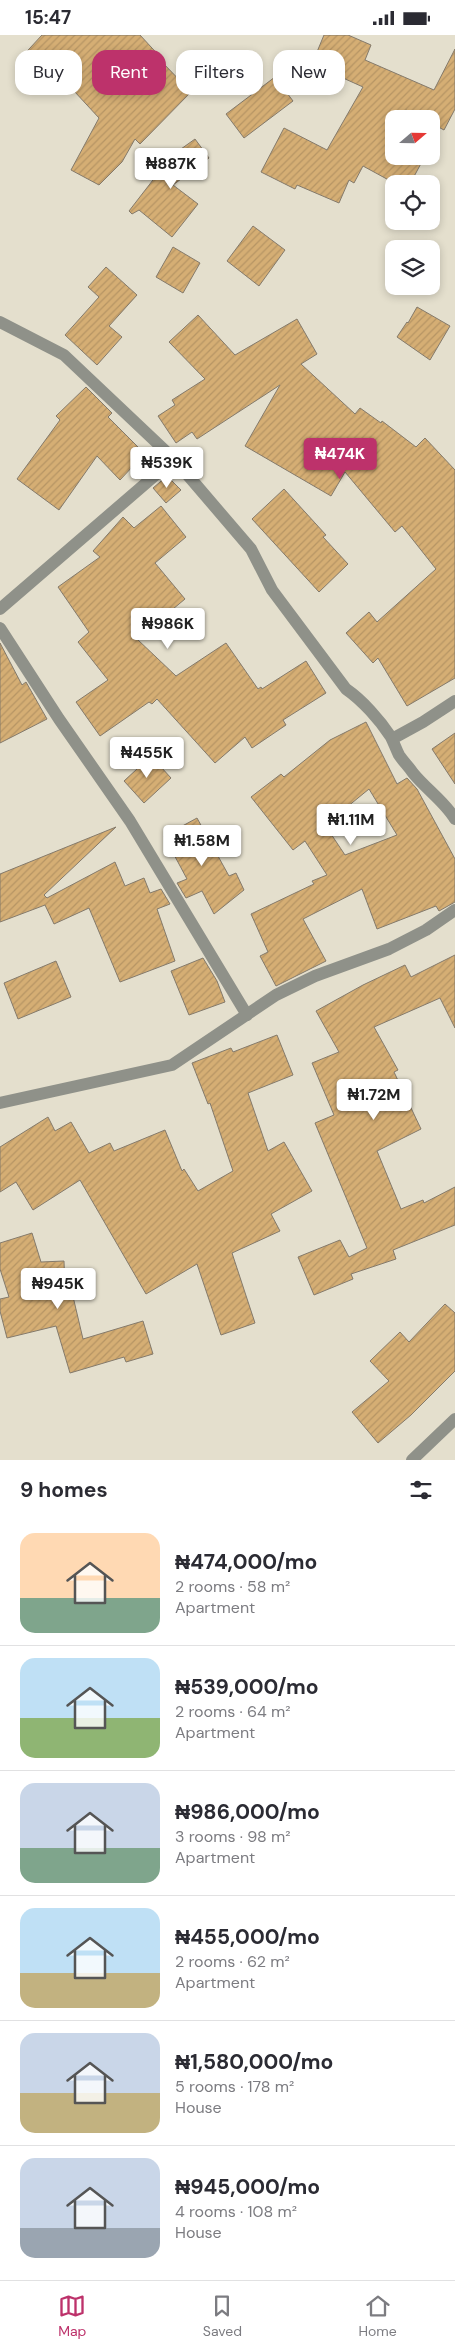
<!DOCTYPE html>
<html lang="en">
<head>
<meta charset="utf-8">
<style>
  :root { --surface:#fff; --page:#f2f2f3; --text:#2b2b33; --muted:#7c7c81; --line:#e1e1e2; --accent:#bd326b }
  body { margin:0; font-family:"DM Sans",sans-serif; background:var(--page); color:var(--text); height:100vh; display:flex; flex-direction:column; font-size:19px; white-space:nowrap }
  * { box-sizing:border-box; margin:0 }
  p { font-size:16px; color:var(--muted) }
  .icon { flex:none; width:28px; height:28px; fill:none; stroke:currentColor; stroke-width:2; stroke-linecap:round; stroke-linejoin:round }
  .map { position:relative; height:1425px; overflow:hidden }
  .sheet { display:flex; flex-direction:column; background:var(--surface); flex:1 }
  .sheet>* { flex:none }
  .hud { position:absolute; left:15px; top:15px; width:425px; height:45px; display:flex; gap:10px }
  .needle { width:32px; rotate:70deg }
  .fabs { position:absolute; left:385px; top:75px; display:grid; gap:10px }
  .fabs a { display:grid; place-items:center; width:55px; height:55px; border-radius:10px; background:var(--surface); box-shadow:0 2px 8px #0003; font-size:25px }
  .price { position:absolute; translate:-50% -42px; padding:0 11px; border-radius:5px; background:#fff; color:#222; font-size:16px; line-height:32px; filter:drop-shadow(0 1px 2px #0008) }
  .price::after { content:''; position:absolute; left:50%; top:30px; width:15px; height:11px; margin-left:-8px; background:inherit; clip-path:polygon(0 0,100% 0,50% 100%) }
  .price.selected { background:var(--accent); color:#fff }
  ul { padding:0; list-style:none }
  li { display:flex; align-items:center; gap:15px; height:125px; padding:0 20px }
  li+li { border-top:1px solid var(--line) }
  li span { display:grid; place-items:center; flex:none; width:140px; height:100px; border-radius:15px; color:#555 }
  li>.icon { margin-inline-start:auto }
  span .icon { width:60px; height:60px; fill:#fffc; stroke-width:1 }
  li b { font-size:21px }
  h2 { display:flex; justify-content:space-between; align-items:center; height:60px; padding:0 20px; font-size:21px }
  .chip { padding:0 18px; border-radius:15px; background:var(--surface); box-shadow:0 2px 8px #0003; font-size:18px; line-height:45px }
  .chip.selected { background:var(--accent); color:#fff }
  .status { display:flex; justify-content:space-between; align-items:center; height:35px; padding:0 25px; background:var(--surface); direction:ltr }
  .status svg { height:14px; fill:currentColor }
  .tab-bar { display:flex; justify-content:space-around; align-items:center; height:70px; border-top:1px solid var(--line); background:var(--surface); font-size:14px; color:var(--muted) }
  .tab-bar a { display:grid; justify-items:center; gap:2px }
  .tab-bar .selected { color:var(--accent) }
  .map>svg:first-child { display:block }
</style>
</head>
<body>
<div class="status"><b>15:47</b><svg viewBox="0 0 49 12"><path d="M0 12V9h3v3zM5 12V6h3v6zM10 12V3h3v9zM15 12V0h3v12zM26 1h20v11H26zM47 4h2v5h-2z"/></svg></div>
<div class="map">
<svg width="455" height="1425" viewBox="0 0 455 1425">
  <defs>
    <pattern id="building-hatch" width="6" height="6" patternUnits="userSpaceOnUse" patternTransform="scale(1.25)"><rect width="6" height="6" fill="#d5ae74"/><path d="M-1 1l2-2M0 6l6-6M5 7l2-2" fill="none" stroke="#b69564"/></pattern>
  </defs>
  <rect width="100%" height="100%" fill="#e4dfcd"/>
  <!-- building -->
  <path fill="url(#building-hatch)" stroke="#847a6b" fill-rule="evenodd" d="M42,0h98l23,25 -2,1 30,31 -51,52 -5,-5 -13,23 -23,23 -28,-15 28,-52 -37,-40 -13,13 -31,-30z
    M324,0h24l23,10 -6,15 69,30 21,-41v60l-11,21 -13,-7v-4h-8l-17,-9 -4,9h-8v37h31l-15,28h-14l-33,-18 -9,17 -5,-3 -10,23 -42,-18 -2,4 -34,-17 23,-44 43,22 36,-63 -51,-23z
    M275,42l18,24 -49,37 -18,-24z
    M195,104l14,19 -36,27 25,19 -26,33 -33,-27 -7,4 -3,-3 34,-44 -3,-3z
    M253,191l32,24 -26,36 -32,-25z
    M173,212l27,16 -17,30 -27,-16z
    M106,232l31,28 -28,31 13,11 -25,28 -32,-30 34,-38 -11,-10z
    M417,272l33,19 -20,34 -33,-23 10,-15 1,1z
    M198,280l37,40 62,-36 20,35 -16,10 54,50 5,-6 21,15 1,-2 34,26 9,-9 30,32v208l-48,28 -29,-48 -5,5 -27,-30 23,-21 8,10 59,-53 -34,-43 -7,6 -50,-60 -14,24 -86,-50 35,-61 -83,54 -5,-7 -16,11 -18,-27 17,-11 -3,-5 33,-21 -36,-37z
    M86,352l26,26 -4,4 47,47 -13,11 -8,-10 -14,15 -23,-24 -38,54 -42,-31 43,-59 -4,-4z
    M167,441l14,14 -15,13 -13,-15z
    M284,454l42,46 -3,2 25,27 -29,28 -67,-73z
    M161,471l25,31 -31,26 30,36 -48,40 39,37 50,-33 32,46 3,-2 1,2 44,-28 20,32 -43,27 3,5 -34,23 -7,-11 -30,26 -58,-64 -5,5 -3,-2 -49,34 -24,-34 32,-22 -30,-38 11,-10 -31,-45 42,-30 -7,-6 30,-34 11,11z
    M0,608l22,42 4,-3 21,37 -47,24z
    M366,687l31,62 10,-6 10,11 38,70v43l-16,9 -3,-5 -59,23 -15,-40 -59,30 23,42 -50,25 -16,-30 8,-4 -17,-38 63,-30 -2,-3 15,-6 -22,-34 -12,9 -42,-53 30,-23 3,3 46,-37zM369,754l28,46 -52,20 -20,-30z
    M455,698v51l-23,-35z
    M151,721l20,22 -27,25 -20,-22z
    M197,783l32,58 7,-3 8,17 -30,24 -12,-23 -16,7 -9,-15 10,-4 -23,-43z
    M116,792l-72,68 3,3 68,-36 10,24 19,-8 6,15 11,-4 9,15 -13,5 18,52 -55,21 -31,-74 -35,16 -9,-19 -45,17v-48z
    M455,920v73l-15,-30 -66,29 24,43 -4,2 27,57 -44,22 24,58 22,-9 1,3 31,-16v38l-62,25 3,9 -45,15 2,5 -39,16 -16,-38 42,-17 9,17 18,-9 -52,-125 19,-8 -22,-52 27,-11 -23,-41 47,-26 42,-20 6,12z
    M203,923l14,23 8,21 -36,13 -18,-44z
    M56,926l15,36 -53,22 -14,-36z
    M277,1000l16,40 -45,18 20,58 16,-9 28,49 -41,23 9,17 -48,22 23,70 -34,12 -24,-71 -51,30 -66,-114 -47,30 -17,-28 -16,10v-45l48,-30 7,14 16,-9 18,31 21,-10 4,8 51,-21 17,41 2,-2 14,22 35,-20 -23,-68 -2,1 -16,-41 39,-15 2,4z
    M32,1198l9,29 23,-1 1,29 6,-2 12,51 60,-18 10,33 -27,8 -2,-5 -54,16 -14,-47 -49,12 -7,-27v-12l9,-2 -9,-28v-26z
    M445,1269l10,9v58l-44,44 -33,28 -26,-31 37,-31 -19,-20 30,-29 9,10z"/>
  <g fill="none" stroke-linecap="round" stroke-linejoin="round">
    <!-- minor -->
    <path stroke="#8f9189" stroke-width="12" d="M0,287l64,33 110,104 77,90 21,41 74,99c16,11 34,31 45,48 3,6 5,12 8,18 4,6 10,12 14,18 13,16 32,29 42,46
      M0,574l174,-150
      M0,593l59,91 71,102 117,194
      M392,704l31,-17 32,-21
      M0,1068l172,-38 104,-70 39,-19 74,-27 37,-19 29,-20
      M412,1425l43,-41"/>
  </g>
</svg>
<div class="fabs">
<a><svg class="needle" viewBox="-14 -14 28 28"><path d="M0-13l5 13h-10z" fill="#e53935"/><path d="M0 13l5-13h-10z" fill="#7c7c81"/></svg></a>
<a><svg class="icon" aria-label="locate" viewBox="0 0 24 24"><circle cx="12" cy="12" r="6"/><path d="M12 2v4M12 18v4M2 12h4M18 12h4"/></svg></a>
<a><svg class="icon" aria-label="layers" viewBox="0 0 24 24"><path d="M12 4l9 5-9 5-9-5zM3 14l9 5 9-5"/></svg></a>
</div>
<b class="price" style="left:171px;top:155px">₦887K</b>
<b class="price selected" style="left:340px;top:445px">₦474K</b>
<b class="price" style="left:167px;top:454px">₦539K</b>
<b class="price" style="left:168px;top:615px">₦986K</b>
<b class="price" style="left:147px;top:744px">₦455K</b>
<b class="price" style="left:351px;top:811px">₦1.11M</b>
<b class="price" style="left:202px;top:832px">₦1.58M</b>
<b class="price" style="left:374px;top:1086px">₦1.72M</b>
<b class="price" style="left:58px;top:1275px">₦945K</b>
<div class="hud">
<a class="chip">Buy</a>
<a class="chip selected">Rent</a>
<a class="chip">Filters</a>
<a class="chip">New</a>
</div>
</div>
<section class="sheet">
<h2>9 homes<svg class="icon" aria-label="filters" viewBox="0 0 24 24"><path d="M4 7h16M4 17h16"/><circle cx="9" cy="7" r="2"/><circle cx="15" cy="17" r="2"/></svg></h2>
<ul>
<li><span style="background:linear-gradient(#ffd9b3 65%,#7fa58c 0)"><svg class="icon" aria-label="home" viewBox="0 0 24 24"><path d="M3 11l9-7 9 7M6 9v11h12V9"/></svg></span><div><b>₦474,000/mo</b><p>2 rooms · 58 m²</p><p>Apartment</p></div></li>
<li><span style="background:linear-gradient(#bfe0f5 60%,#8fb573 0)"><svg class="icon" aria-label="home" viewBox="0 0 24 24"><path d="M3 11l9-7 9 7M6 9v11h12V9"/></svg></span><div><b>₦539,000/mo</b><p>2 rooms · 64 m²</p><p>Apartment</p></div></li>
<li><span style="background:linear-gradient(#c9d6e8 65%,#7fa58c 0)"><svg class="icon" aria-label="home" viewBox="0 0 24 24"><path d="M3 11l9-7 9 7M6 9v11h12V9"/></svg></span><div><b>₦986,000/mo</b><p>3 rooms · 98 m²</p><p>Apartment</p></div></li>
<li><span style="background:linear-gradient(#bfe0f5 65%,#c2b280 0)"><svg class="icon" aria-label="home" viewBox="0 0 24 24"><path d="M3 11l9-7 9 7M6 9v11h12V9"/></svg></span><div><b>₦455,000/mo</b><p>2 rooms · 62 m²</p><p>Apartment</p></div></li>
<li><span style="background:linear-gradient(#c9d6e8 60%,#c2b280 0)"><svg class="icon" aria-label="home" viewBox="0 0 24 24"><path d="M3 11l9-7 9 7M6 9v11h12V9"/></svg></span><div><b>₦1,580,000/mo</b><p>5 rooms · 178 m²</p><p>House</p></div></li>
<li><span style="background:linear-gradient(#c9d6e8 70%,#9aa5b1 0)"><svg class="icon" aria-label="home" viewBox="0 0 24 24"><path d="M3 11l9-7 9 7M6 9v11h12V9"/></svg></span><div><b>₦945,000/mo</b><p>4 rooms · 108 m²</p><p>House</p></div></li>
</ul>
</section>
<nav class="tab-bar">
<a class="selected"><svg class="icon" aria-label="map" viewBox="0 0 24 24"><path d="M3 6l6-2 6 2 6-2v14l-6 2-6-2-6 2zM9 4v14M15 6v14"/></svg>Map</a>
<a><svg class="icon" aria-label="saved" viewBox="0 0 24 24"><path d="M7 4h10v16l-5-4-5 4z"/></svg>Saved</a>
<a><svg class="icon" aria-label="home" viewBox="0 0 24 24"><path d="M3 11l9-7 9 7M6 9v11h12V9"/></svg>Home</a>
</nav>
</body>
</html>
